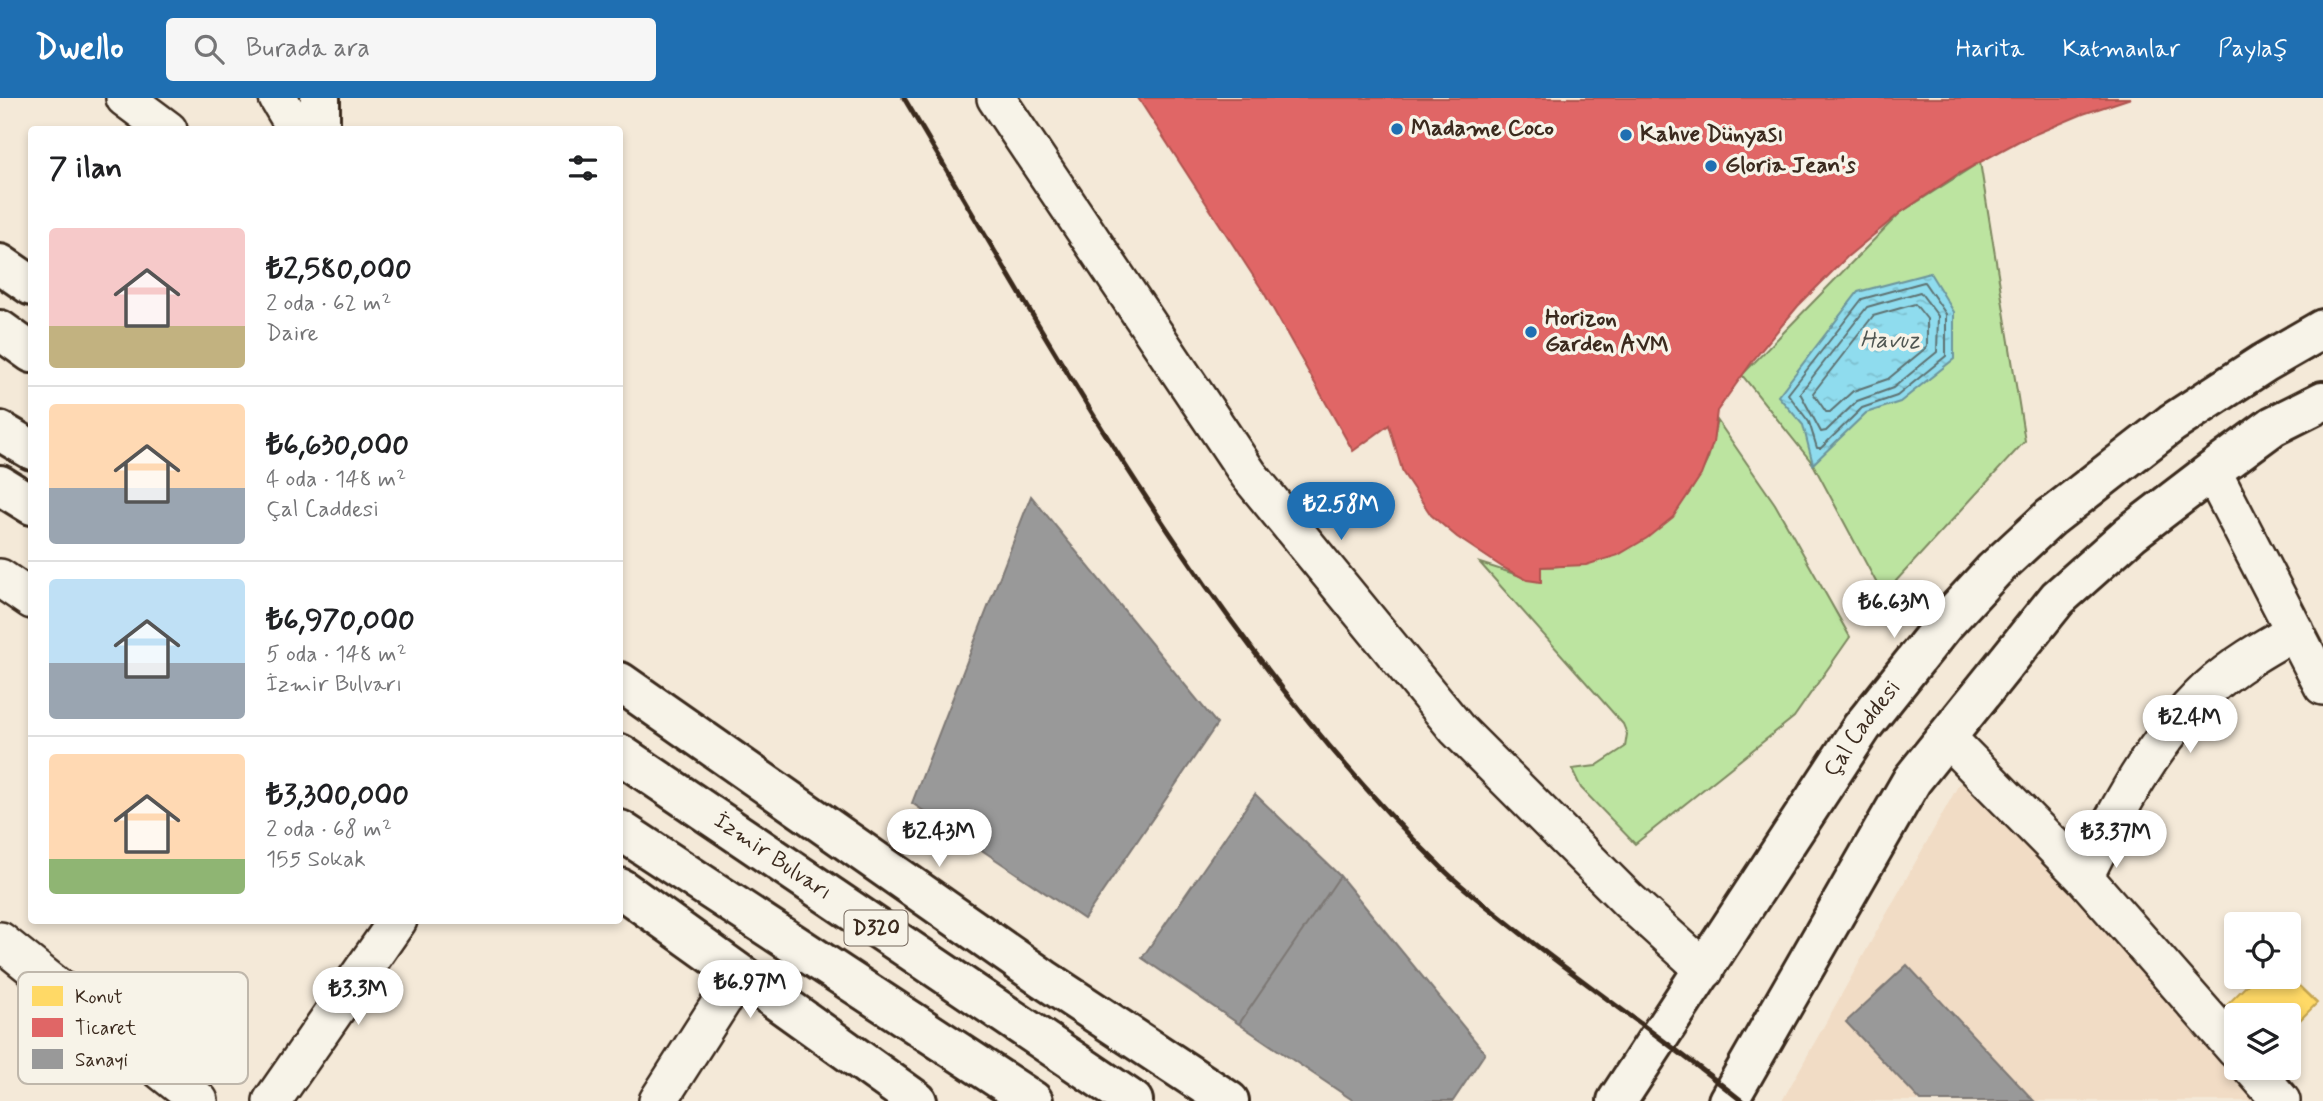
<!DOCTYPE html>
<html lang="tr">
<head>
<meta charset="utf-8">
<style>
  :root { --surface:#fff; --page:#f6f6f6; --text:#202124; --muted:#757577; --line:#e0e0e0; --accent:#1f6fb2 }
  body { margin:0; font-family:Mynerve,sans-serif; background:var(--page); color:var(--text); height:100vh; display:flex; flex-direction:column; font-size:26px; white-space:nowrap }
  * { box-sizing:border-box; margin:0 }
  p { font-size:23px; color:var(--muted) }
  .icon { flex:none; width:38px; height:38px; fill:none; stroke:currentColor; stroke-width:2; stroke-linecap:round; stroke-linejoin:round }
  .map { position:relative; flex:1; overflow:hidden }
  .panel { position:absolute; left:28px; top:28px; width:595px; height:798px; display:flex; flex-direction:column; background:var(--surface); border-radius:7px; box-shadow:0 4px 10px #0003 }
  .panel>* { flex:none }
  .tools { position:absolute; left:2224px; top:814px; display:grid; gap:14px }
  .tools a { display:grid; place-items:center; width:77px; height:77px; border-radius:7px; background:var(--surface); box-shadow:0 4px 10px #0003; font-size:35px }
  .price { position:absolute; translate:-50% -60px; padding:0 16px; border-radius:24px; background:#fff; color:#222; font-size:23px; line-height:46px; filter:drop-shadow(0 2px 4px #0008) }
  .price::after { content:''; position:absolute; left:50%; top:42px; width:21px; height:16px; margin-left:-10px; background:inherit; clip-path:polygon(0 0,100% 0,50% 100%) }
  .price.selected { background:var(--accent); color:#fff }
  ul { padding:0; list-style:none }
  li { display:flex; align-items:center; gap:21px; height:175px; padding:0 21px }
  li+li { border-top:2px solid var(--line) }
  li span { display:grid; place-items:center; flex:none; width:196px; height:140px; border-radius:7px; color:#555 }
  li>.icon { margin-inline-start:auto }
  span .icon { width:84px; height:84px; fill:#fffc; stroke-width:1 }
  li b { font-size:30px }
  h2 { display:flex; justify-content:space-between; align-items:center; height:84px; padding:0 21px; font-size:30px }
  header { display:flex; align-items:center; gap:42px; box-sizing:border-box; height:98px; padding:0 35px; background:var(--accent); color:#fff }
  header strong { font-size:33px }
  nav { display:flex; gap:38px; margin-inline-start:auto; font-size:24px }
  .search { width:490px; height:63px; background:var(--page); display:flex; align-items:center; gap:18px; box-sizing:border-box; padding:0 24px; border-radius:7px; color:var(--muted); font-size:26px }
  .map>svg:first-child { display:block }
</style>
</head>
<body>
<header>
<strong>Dwello</strong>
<div class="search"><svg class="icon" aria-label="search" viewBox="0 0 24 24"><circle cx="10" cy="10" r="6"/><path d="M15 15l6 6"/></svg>Burada ara</div>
<nav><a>Harita</a><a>Katmanlar</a><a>Paylaş</a></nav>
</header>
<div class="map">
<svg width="2323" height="1003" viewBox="0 0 2323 1003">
  <defs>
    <pattern id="water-ripples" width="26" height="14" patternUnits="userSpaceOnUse" patternTransform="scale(1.75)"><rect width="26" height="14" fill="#8fdcee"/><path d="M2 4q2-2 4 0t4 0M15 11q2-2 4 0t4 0" fill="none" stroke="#7cbdcc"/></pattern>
  </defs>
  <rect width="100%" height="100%" fill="#f4e9d8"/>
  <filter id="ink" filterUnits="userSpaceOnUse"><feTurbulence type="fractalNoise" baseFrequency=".0143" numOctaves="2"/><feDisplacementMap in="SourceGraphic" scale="14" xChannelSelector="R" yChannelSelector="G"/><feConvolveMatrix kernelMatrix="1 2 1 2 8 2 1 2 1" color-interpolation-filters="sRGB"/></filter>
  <g filter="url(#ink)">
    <!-- built -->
    <path fill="#f1dcc5" d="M1968,670l303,333h-489z"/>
    <!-- park -->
    <path fill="#bce4a0" stroke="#7c875f" stroke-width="2" d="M1980,64l45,279 -142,154 -70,-131 -71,-89 158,-162z
      M1717,322l58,84 75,133 -56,80 -159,127 -54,-56 -9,-19 24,-3 29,-19 2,-13 -4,-10 -143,-161 60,19 1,-15c74,0 136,-38 166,-106 5,-12 7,-28 10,-41z"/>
    <!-- water -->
    <path fill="url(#water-ripples)" stroke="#6d959b" stroke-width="2" d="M1930,175l24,39v47l-54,43 -34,11 -53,51 -10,-39 -25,-29 80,-104z"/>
    <!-- homes -->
    <path fill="#ffd966" stroke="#c4a450" stroke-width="2" d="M2256,878h33l28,27 -28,28v-16h-53v5l-12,-12z"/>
    <!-- shops -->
    <path fill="#e06666" stroke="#ae5450" stroke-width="2" d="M1138,0h993l-48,16 -64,27 -61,33 -58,39 -53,44 -49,49 -44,53 -37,52 -4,32 -12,32 -28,42 -26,21 -29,17 -32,10 -45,2v15l-14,-2 -25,-13 -45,-30 -26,-22 -28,-42 -14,-48 -36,26 -90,-160z"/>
    <!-- industry -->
    <path fill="#999" stroke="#7d7874" stroke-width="2" d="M1031,398l186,228 -133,195 -172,-116z
      M1255,696l85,82 -101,148 -97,-66z
      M1340,778l145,177 -32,48h-99l-115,-77z
      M1907,867l127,136h-113l-75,-79z"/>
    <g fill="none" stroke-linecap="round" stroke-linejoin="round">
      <!-- shore -->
      <path stroke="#5d7171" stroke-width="2" d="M1924,184l22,32v42l-49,40 -35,12 -41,40h-4l-8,-26 -21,-28 74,-95z
        M1920,194l18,24 -1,36 -44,36 -36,13 -31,30 -5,1 -21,-39 67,-86z
        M1915,206l12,15v28l-39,32 -35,12 -23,21h-4l-13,-19 60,-77z"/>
      <defs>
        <path id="minor" d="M125,0l43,32
          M278,0l19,32
          M996,0l253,377 208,254 171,171 77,70
          M2212,373l111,215
          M0,480l32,22
          M1946,639l138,140 152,173
          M2084,779c32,-65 69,-136 123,-187 26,-24 57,-42 88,-59
          M0,843l199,160
          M2252,970l29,33
          M272,1003l126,-181
          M658,1003l80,-125"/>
        <g id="tertiary">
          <path d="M320,32v-32"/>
          <path id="s1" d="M1617,1003l245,-374 83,-104 49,-53 56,-52 122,-95 92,-60 59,-34"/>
          <path d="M1728,1003l184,-321 146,-182 73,-65 81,-62 61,-45 50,-25"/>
        </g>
        <path id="secondary" d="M0,166l32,22
          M0,387l32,20
          M620,584l424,297 185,122
          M620,790l297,213"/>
        <g id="primary">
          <path d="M0,232l32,23"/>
          <path d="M0,333l32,19"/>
          <path id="s2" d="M620,656l513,347"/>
          <path d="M620,732l413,271"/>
        </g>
      </defs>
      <!-- minor casing -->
      <use href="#minor" stroke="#3b2a1e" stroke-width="42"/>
      <!-- tertiary casing -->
      <use href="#tertiary" stroke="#3b2a1e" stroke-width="44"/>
      <!-- secondary casing -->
      <use href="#secondary" stroke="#3b2a1e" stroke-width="44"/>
      <!-- primary casing -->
      <use href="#primary" stroke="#3b2a1e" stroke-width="44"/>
      <!-- minor -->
      <use href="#minor" stroke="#f7f3e8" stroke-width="37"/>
      <!-- tertiary -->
      <use href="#tertiary" stroke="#f7f3e8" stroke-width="38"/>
      <!-- secondary -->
      <use href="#secondary" stroke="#f7f3e8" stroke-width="38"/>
      <!-- primary -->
      <use href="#primary" stroke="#f7f3e8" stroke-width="38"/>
      <!-- rail -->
      <path stroke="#3b2a1e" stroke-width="5" d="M904,0c161,270 312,549 539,771 20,20 44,37 66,55 76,61 157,116 233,177"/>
    </g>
  </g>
  <!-- markers -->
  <g fill="#1f6fb2" stroke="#f7f3e8" stroke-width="2.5">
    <circle cx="1397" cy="31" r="7"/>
    <circle cx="1626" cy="37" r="7"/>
    <circle cx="1711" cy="68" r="7"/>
    <circle cx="1531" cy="234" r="7"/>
  </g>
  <g text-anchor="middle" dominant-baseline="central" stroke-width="7" stroke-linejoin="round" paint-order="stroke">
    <!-- shield labels -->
    <rect fill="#f7f3e8" stroke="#73665b" stroke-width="2" x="844.5" y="812.5" width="63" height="35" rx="5"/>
    <g font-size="21" font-weight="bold" fill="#3b2a1e">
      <text x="876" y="830">D320</text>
    </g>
    <!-- poi labels -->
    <g font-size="23" font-weight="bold" fill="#3b2a1e" stroke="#f7f3e8" text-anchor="start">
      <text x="1411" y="31">Madame Coco</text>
      <text x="1640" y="37">Kahve Dünyası</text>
      <text x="1725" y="68">Gloria Jean's</text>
      <text x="1545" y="221">Horizon<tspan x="1545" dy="26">Garden AVM</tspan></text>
    </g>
    <!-- street labels -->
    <g font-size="23" fill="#3b2a1e" stroke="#f7f3e8">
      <text stroke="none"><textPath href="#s1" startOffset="446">Çal Caddesi</textPath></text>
      <text stroke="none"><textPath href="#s2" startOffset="184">İzmir Bulvarı</textPath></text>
    </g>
    <!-- water labels -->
    <g font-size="24" font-style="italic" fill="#505652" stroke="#f7f3e8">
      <text x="1890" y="242">Havuz</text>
    </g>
  </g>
  <!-- legend -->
  <rect x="18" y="874" width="230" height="112" rx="10" fill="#f7f3e8" stroke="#bfb7ab" stroke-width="2"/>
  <rect x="32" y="888" width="31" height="20" fill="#ffd966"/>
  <rect x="32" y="920" width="31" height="19" fill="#e06666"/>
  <rect x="32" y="951" width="31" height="20" fill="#999"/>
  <g font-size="19" fill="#3b2a1e">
    <text x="75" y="905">Konut</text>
    <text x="75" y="936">Ticaret</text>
    <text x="75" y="968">Sanayi</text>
  </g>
</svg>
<div class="tools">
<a><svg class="icon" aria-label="locate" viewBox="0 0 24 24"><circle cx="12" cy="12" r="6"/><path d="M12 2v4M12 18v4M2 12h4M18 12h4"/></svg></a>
<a><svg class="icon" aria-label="layers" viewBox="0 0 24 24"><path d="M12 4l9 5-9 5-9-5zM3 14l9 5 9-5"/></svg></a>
</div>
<b class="price selected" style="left:1341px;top:444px">₺2.58M</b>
<b class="price" style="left:1894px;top:542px">₺6.63M</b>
<b class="price" style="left:2190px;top:657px">₺2.4M</b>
<b class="price" style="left:939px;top:771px">₺2.43M</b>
<b class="price" style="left:2116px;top:772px">₺3.37M</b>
<b class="price" style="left:750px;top:922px">₺6.97M</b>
<b class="price" style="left:358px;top:929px">₺3.3M</b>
<section class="panel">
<h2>7 ilan<svg class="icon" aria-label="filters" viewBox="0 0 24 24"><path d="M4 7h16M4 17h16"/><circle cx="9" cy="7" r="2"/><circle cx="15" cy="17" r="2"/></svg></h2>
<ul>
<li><span style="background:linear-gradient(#f6c9c9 70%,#c2b280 0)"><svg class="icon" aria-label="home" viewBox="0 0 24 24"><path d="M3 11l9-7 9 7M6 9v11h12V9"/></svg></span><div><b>₺2,580,000</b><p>2 oda · 62 m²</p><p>Daire</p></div></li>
<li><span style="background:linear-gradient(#ffd9b3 60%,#9aa5b1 0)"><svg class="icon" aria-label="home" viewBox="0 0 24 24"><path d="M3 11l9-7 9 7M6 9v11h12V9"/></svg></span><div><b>₺6,630,000</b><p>4 oda · 148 m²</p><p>Çal Caddesi</p></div></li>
<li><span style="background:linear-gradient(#bfe0f5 60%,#9aa5b1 0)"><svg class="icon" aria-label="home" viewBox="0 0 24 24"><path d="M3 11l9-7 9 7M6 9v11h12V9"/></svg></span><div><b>₺6,970,000</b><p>5 oda · 148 m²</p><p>İzmir Bulvarı</p></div></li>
<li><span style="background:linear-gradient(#ffd9b3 75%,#8fb573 0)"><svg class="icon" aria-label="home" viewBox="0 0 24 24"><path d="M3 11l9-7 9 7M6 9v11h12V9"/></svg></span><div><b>₺3,300,000</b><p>2 oda · 68 m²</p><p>155 Sokak</p></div></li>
</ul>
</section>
</div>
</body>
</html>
